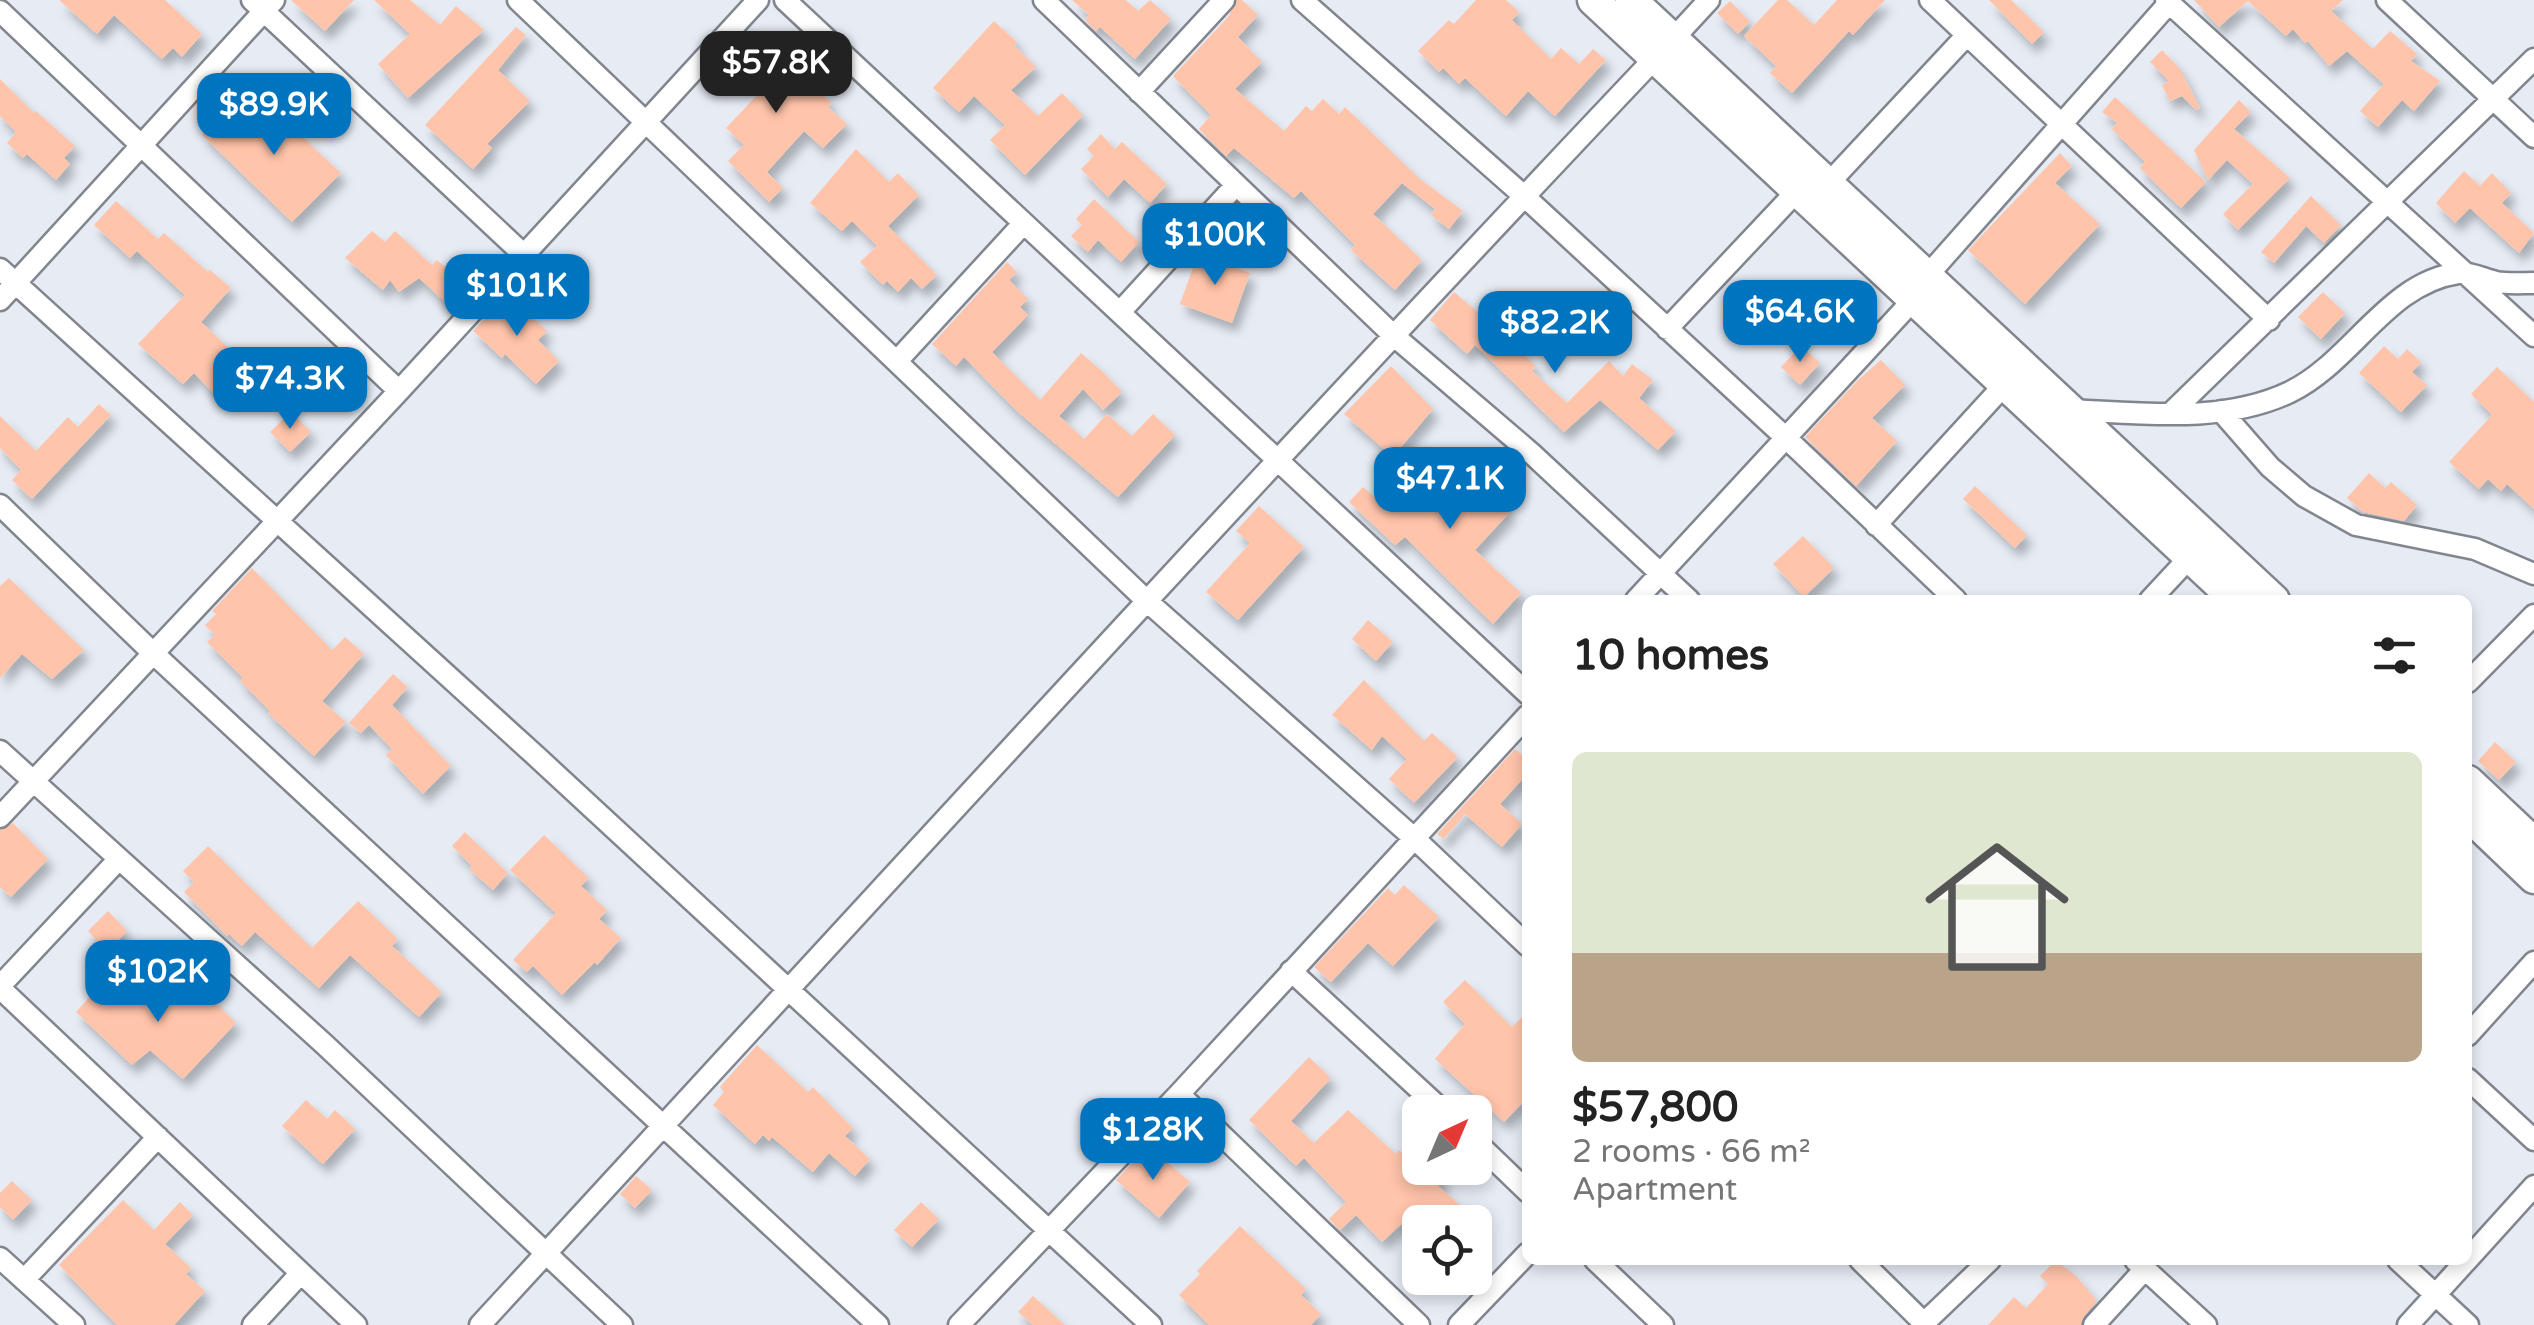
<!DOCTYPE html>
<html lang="en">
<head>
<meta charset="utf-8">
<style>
  :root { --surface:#fff; --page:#f6f6f6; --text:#222; --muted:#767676; --accent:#0074be }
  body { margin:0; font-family:"Varela Round",sans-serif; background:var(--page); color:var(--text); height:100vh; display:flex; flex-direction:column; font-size:38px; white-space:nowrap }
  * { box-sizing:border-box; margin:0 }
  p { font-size:32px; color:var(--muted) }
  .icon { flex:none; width:55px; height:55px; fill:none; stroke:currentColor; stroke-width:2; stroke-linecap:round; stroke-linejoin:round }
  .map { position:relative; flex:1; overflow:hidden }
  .sheet { position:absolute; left:1522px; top:595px; width:950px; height:670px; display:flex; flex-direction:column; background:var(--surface); border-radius:15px; box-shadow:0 5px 15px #0003 }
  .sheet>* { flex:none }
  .needle { width:65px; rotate:44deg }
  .fabs { position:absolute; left:1402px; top:1095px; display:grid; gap:20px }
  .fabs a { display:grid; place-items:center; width:90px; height:90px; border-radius:15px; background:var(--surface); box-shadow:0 5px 15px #0003; font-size:50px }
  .price { position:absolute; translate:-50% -85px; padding:0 22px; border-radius:20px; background:var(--accent); color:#fff; font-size:32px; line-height:65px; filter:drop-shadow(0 2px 5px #0008) }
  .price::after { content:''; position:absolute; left:50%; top:60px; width:30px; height:22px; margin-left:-15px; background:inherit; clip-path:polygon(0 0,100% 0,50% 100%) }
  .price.on { background:#222; color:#fff }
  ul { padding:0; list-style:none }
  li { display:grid; align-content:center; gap:20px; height:530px; padding:0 50px }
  li span { display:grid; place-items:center; height:310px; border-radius:15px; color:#555 }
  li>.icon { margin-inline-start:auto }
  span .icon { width:180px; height:180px; fill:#fffc; stroke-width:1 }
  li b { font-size:42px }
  h2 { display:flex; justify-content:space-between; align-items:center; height:120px; padding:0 50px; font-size:42px }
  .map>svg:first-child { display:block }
</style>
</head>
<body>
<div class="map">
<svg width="2534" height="1325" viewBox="0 0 2534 1325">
  <defs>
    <filter id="shadow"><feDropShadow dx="5.5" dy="9" stdDeviation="5" flood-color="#0004"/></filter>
  </defs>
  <rect width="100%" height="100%" fill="#e6ebf4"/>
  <!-- building -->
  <path fill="#ffc4aa" filter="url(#shadow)" d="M59,0h106l37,34 -20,23 -9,-9 -11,11 -48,-44 -17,19z
    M291,0h63l-29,31z
    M374,0h36l30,25 16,-19 28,24 -76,68 -30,-34 32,-30z
    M1072,0h54l12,11 12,-11 21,19 -36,40 -35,-32 -4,4 -11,-11 4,-5z
    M1237,0h5l16,15 -20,22 24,25 -27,27 49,42 22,-25 6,5 11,-12 16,15 6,-7 75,72 43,32 -14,18 -18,-14 4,-6 -33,-26 -29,31 49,46 -27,30 -44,-40 4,-5 -54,-54 -7,7 -60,-50 -8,8 -27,-27 12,-14 -38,-39 55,-59z
    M1476,0h30l13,12 -7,8 39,39 10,-11 18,16 14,-15 13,11 -51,56 -27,-25 -22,25 -41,-38 -6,6 -16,-16 -4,4 -21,-21 31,-31 5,4z
    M1778,0h9l27,25 23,-25h48l-32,35 -4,-4 -57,62 -22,-20 6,-7 -32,-30z
    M1989,0h22l33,32 -12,12z
    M2194,0h149l-12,11 42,38 17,-18 27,23 -6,7 29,20 -26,30 -12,-11 -24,27 -18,-16 24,-27 -37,-33 -18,15 -21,-25 -3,2 -12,-14 -7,7 -38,-35 -29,26z
    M1730,1l20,21 -12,12 -21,-21z
    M994,21l23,21 -3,3 22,22 -25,23 27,26 24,-23 21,22 -58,60 -35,-35 15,-15 -31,-29 -15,16 -26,-24z
    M516,27l10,8 -28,35 32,31 -43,43 5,4 -19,21 -48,-44z
    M741,38l27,23 8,-8 56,50 -4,4 19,17 -24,24 -19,-17 -37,41 16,16 -14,14 -41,-41 16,-16 -18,-17 36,-38 -38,-33z
    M2162,50l18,19 20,39 -4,2 -14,-14 -12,5 -8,-16 7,-4 -19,-19z
    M0,79l34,34 2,-2 39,35 -11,12 6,6 -14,16 -29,-26 -4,4 -16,-15 9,-11 -16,-16z
    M257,95l84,78 -49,49 -90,-87 16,-16 10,11z
    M2115,97l91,85 -25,26 -41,-40 5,-6 -33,-33 5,-6 -15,-11z
    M2239,100l12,12 -17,17 56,49 -52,52 -15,-16 30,-30 -26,-24 -19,20 -14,-30z
    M1101,134l14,15 7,-7 45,42 -17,19 -26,-24 -16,18 -27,-28 13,-13 -7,-7z
    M856,149l33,33 9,-9 21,22 -31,31 49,49 -15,14 -11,-11 -13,14 -11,-11 -4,4 -23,-23 17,-16 -25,-25 -10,10 -32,-28z
    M2060,153l12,13 -17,17 45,41 -75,80 -57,-54z
    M2464,171l16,15 12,-13 19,20 -9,10 32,30 -15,20 -49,-45 -15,15 -19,-20z
    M2311,196l30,29 -17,18 -18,-17 -32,37 -13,-11z
    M1094,199l45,43 -18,20 -23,-22 -10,12 -17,-16 11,-11 -6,-6z
    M116,201l42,38 6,-6 44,39 2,-2 21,18 -30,34 46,43 -28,34 -25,-26 -11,11 -45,-40 47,-49 -48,-44 -7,7 -36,-33z
    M372,231l13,11 10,-11 37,34 5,-5 34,32 -17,18 -35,-32 -20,14 -9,-12 -7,10 -38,-32z
    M1198,254l52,19 -18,50 -52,-19z
    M1007,262l10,10 -8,8 19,19 -8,8 8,8 -36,37 48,48 41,-47 23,20 18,19 -19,18 -20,-21 -24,27 25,23 23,-25 25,22 21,-22 22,21 -57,62 -101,-86 -53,-54 -8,9 -24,-22z
    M1454,292l52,44 30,31 -4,4 35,32 42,-42 14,15 9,-12 21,16 -14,18 37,33 -18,19 -58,-50 -36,32 -89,-87 -8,9 -37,-34z
    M2323,292l22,21 -24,26 -23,-22z
    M507,294l40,37 -9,9 21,21 -23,23 -31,-30 -3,4 -29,-27z
    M1801,346l19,17 -20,22 -19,-18z
    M2384,346l14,13 9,-10 14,13 -9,10 15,13 -26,27 -42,-39z
    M1881,360l24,25 -33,33 25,23 -41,45 -51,-49 53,-57z
    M1391,366l42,43 -40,48 -49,-43z
    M2497,367l37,35v107l-27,-25 -6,7 -13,-12 -9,10 -30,-27 43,-47 -21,-21z
    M99,404l12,11 -79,84 -20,-19 9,-10 -21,-22v-32l36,35 32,-34 10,10z
    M291,412l20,20 -21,20 -20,-20z
    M1482,452l19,18 -16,18 26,23 -36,39 46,43 -28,31 -88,-87 -10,8 -46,-43 14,-15 11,10 16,-18 27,26 11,-11 9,8z
    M2369,473l16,15 6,-6 26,23 -13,16 -41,-9 -16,-14z
    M1975,486l52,49 -12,13 -52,-49z
    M1259,506l45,41 -66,73 -32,-28 44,-49 -14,-12z
    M1803,536l31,32 -30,29 -31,-33z
    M252,568l80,82 13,-13 19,17 -42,47 24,21 -32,34 -46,-43 2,-2 -30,-30 3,-3 -36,-36 8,-7 -10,-10 11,-11 -4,-3z
    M9,578l75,72 -32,29 -30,-25 -22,24v-92z
    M1368,620l25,22 -17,19 -24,-22z
    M393,674l15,13 -16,18 59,61 -28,28 -37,-39 6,-6 -23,-24 -8,8 -12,-10z
    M1364,680l60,61 8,-8 26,24 -44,46 -25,-24 18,-20 -25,-23 -10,14 -40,-35z
    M2495,742l21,20 -17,18 -21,-19z
    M1515,749l13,11v13l-28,31 22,20 -20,23 -37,-33 -21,25 -7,-5z
    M13,823l35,36 -37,38 -11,-10v-57z
    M465,832l43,41 -15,17 -24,-21 3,-3 -20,-20z
    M544,835l45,43 -8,8 26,24 -8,9 22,19 -24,27 -2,-3 -33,33 -29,-29 -6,6 -14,-12 43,-47 -46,-43z
    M208,846l104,102 46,-47 40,38 -6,7 50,46 -23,25 -69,-62 -31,33 -64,-56 -13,14 -13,-12 -2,2 -43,-44 10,-10 -11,-11z
    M1404,885l35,32 -46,49 -25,-23 -37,39 -17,-15 74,-79 7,7z
    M108,911l19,20 -20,21 -19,-21z
    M110,975l47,43 37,-37 42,42 -53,56 -33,-29 -18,15 -56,-53z
    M1465,980l47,47 16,-16v86l-24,25 -69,-63 30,-35 -22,-22z
    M757,1045l51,47 5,-5 40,41 -8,8 25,23 -15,17 -26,-23 -16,19 -41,-35 -3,4 -6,-6 -8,9 -42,-39 11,-13 -4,-5z
    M1309,1057l22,21 -40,43 23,22 34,-33 48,44 3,-4 19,18h16l11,10 -7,8 31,27 -8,9h-19l-20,-17 -40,37 -26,-27 -16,15 -11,-11 17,-17 -42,-44 -8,8 -47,-46z
    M306,1100l21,19 8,-9 20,19 -32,35 -41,-38z
    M1143,1152l13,11 5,-6 29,25 -31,36 -43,-38z
    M636,1176l16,14 -17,18 -15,-14z
    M12,1181l20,19 -19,20 -13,-13v-14z
    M123,1200l31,30 26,-28 13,13 -28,29 26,24 -5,6 19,17 -31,34h-57l-58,-60z
    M921,1202l18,17 -27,28 -18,-17z
    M1240,1226l66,63 -5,6 20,19 -10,11h-102l-30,-30 21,-21 -3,-3z
    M2056,1260l21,17 20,24 -13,15 -3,9h-93l26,-28 12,11 22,-24 -8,-8z
    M1033,1296l32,29h-32l-15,-13z"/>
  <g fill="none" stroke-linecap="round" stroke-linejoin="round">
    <defs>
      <path id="street" d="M252,0l271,254
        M518,0l630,602 267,237 113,107
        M785,0l743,694
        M1044,0l349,335 138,118 158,147
        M1302,0l222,196 261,241 171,163
        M1930,0l339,320
        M2166,0l368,336
        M2387,0l147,137
        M0,11l399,380
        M1673,39l36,-39
        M1139,92l85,-92
        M1827,185l140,-150
        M0,269l537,488 614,568
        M1927,276l242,-273
        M0,300l274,-300
        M1120,312l116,-127
        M1667,329l130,-138
        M897,361l126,-137
        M2069,410c73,3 154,14 221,-18 62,-30 97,-109 168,-119 12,-1 26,6 38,9 12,2 25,1 38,1
        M2221,411l49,56 34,29 52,29 119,24 59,25
        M2170,414l364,-355
        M0,505l154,149 724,671
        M1876,525l130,-142
        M1636,600l279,-302
        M2150,600l40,-43
        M2468,682l66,-67
        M0,751l324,293 298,281
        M0,817l399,-426 359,-391
        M1291,971l153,141
        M0,986l118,-126
        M0,988l356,337
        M2468,1035l66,-73
        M2468,1079l66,61
        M1179,1094l240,231
        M1475,1141l53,51
        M0,1258l74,67
        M2468,1259l66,-73
        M1595,1260l68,65
        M1860,1260l66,65
        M2135,1260l71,65
        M2398,1260l70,65
        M24,1280l134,-143
        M253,1325l47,-51
        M480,1325c390,-424 779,-849 1175,-1267
        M959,1325l220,-231 349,-379
        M1459,1325l69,-72
        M1922,1325l68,-65
        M2094,1325l51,-56
        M2408,1325l59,-65"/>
      <path id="secondary" d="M1593,0l643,600
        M1631,0l643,600
        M2468,781l66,62
        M2468,815l66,63"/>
    </defs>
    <!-- street casing -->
    <use href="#street" stroke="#81858e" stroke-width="25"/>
    <!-- secondary casing -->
    <use href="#secondary" stroke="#81858e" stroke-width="35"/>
    <!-- street -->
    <use href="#street" stroke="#fff" stroke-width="20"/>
    <!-- secondary -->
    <use href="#secondary" stroke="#fff" stroke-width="30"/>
  </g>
</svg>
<div class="fabs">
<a><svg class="needle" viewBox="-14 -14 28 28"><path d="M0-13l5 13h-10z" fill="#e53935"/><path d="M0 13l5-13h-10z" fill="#767676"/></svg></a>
<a><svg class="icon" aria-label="locate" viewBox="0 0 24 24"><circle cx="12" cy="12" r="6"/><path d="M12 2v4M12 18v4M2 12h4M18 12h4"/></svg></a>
</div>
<b class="price on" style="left:776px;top:116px">$57.8K</b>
<b class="price" style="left:274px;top:158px">$89.9K</b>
<b class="price" style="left:1215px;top:288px">$100K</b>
<b class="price" style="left:517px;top:339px">$101K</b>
<b class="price" style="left:1800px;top:365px">$64.6K</b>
<b class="price" style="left:1555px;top:376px">$82.2K</b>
<b class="price" style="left:290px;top:432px">$74.3K</b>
<b class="price" style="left:1450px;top:532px">$47.1K</b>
<b class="price" style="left:158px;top:1025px">$102K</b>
<b class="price" style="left:1153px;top:1183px">$128K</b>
<section class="sheet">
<h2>10 homes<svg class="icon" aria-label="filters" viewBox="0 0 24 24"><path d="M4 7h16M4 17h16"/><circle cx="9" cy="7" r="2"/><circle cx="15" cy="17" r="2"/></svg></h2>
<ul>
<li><span style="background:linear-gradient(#dfe7d0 65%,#b9a48a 0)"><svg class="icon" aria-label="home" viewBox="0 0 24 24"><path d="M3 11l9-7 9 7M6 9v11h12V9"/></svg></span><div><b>$57,800</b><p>2 rooms · 66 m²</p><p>Apartment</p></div></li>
</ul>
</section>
</div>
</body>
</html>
